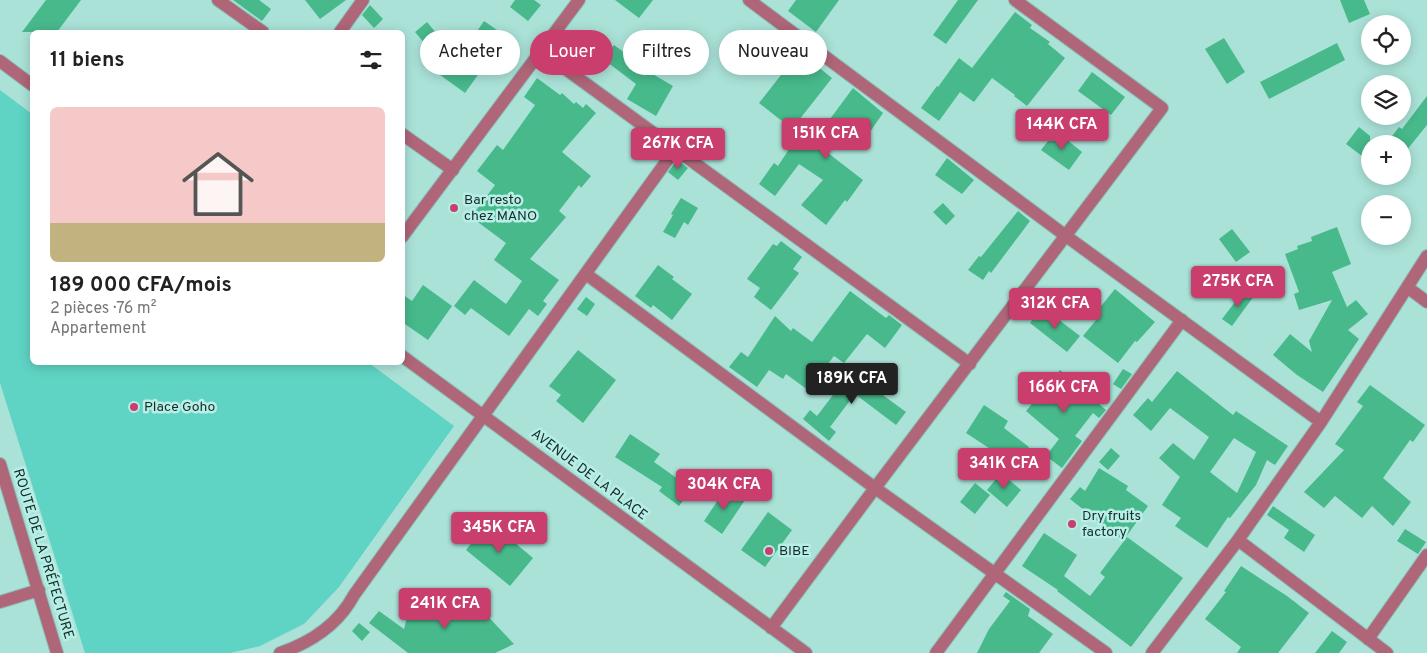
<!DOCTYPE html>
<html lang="fr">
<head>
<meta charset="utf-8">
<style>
  :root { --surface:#fff; --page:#f6f6f6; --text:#222; --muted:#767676; --line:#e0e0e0; --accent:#ca3e6e }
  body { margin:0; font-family:Overpass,sans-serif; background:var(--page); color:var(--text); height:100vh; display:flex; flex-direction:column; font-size:19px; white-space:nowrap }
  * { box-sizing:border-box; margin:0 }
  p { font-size:16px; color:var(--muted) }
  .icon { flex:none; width:28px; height:28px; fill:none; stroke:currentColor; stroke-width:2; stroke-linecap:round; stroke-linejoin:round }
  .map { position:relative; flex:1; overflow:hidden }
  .side { position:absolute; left:30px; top:30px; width:375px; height:335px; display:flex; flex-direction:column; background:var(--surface); border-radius:8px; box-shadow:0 2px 12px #0003 }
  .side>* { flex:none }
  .hud { position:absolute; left:420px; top:30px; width:475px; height:45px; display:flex; gap:10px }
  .tools { position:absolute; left:1361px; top:15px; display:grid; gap:10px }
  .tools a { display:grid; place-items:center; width:50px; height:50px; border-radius:50%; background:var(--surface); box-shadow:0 2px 12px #0003; font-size:25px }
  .price { position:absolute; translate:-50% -42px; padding:0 11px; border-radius:5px; background:var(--accent); color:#fff; font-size:16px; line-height:32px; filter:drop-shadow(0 1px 2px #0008) }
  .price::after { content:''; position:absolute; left:50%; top:30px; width:15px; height:11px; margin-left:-8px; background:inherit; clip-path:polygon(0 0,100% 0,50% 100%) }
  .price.selected { background:#222; color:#fff }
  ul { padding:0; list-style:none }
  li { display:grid; align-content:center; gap:10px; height:265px; padding:0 20px }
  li+li { border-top:1px solid var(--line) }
  li span { display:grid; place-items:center; height:155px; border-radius:8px; color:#555 }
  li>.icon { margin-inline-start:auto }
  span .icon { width:90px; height:90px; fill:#fffc; stroke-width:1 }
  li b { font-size:21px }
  h2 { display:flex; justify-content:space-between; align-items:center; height:60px; padding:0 20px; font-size:21px }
  .chip { padding:0 18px; border-radius:22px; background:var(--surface); box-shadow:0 2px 12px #0003; font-size:18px; line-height:45px }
  .chip.selected { background:var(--accent); color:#fff }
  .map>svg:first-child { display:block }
</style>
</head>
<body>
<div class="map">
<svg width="1427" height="653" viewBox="0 0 1427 653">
  <rect width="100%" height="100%" fill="#aae2d8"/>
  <!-- green -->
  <path fill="#5fd4c4" d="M0,90l32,24v248l337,1 85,63 -115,161 -35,37 -44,22 -30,7h-145l-85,-270z"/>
  <!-- building -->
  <path fill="#47b98b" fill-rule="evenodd" d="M46,0h35l-24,32h-35z
    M233,0h26l12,9 -9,12z
    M305,0h41l-26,19z
    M515,0h19l7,5 -13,16 -18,-14z
    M615,0h38l-14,18z
    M796,0h43l-23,32 -28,-21z
    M958,0h20l-32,44 -13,-9z
    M1340,0h24l6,14 -21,9z
    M370,5l13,14 -9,9 -12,-13z
    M1015,12l17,13 -2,3 20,14 -2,2 17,14 -38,48 -13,-10 1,-1 -23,-17 -18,24 -14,-10 -21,29 -18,-13 16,-22 1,1 21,-29 13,10z
    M484,21l16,11 -24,36 4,4 -15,21 -36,-26 7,-10 -21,-25 12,-10 31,37z
    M1224,38l21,34 -18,12 -22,-35z
    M1337,43l8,17 -76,39 -9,-17z
    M614,45l26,19 -1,2 34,20 -17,30 -29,-17 9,-15 -33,-25z
    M799,52l33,26 -40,51 -33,-26z
    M1092,72l33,25 -14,18 -33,-24z
    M537,78l23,17 2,-2 12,11 2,-2 7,6 3,-4 10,9 -34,39 29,24 -10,12 -2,-3 -20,26 7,6 -36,42 29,21 -16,21 4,3 -9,12 -9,-7 -20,27 -38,-28 -6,7 -11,-9 20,-26 32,24 16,-23 -28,-21 12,-17 -35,-26 24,-32 -18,-14 20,-26 6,5 32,-45 -11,-8z
    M853,88l30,25 -13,19 -18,-13 -24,34 35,27 -16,22 -2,-2 -19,25 -25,-20 22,-25 -24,-16 -24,32 -16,-12 15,-21 4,3 19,-29 13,9z
    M1427,96v29l-25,31v-12h-16l13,-17 3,2z
    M1359,127l11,9v26l-24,-18z
    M1056,131l26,21 -13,18 -28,-20z
    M947,158l27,22 -12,14 -27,-19z
    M677,160l11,8 -10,12 -10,-8z
    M681,198l17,10 -10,17 -4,-3 -9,16 -12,-6 10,-17 -2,-1z
    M943,203l12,13 -9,9 -13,-13z
    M1018,211l12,10 -39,52 -2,-2 -6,9 -15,-10 11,-14 2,1z
    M1337,227l14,37 -19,8 15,35 9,-7 12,14 -20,16 11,9 -36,53 -26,-17 -24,-20 17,-21 22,18 -3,-11 23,-41 -33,10 -5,-16 5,-2 -14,-38 13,-5 -1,-3 15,-5 -1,-4z
    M1232,229l18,23 -14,10 -17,-23z
    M781,241l21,16 -9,12 6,4 -28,37 -17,-13 6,-9 -13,-9 26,-35 4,2z
    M658,265l16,12 -2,2 20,15 -20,26 -19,-15 -2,3 -16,-12z
    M423,285l29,21 -24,34 -26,-18v-28l10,7z
    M1115,289l40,33 -18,20 -2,-1 -17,22 -35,-27 18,-22 -4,-3z
    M1245,289l9,7 -22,30 -10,-7z
    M850,291l36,27 3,-3 13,10 -17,23 -18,-14 -23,29 -10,-7 -26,34 -22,-16 -3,5 -14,-9 -12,17 -28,-20 12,-15 7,5 27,-41 16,15 2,-3 19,14z
    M586,297l9,7 -8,12 -10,-7z
    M1042,307l38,29 -13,16 -37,-29z
    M578,350l38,30 -33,43 -27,-22 5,-6 -12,-9z
    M1123,369l9,5 -11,15 -8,-5z
    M852,370l13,12 41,30 -10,13 -41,-31 -25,33 6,5 -7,9 -26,-22 7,-9 7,6z
    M1060,370l30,24 -1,1 17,15 -7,8 -6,-5 -18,23 7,5 -20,27 -16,-12 13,-17 -33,-28z
    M1177,371l56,44 3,-4 52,35 -13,19 -8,-5 -11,25 -26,33 -2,-1 -21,31 -32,-22 6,-8 -19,-13 18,-28 -21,-19 14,-15 21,17 15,-23 -39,-29 -19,23 -18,-16 15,-17 4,4zM1234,438l22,14 -19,41 -27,-21z
    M1370,385l55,40 -12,17 -3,-2 -27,38 28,24 -18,24 -21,-20 -10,12 -27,-22 -11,12 -20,-16 40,-42 -9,-6 28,-38 -6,-4z
    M984,405l24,16 -4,7 25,19 -17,24 -17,-12 3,-5 -32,-21z
    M630,434l30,20 -6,8 38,27 -13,17 -20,-15 3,-4 -47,-30z
    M1111,448l9,8 -12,14 -9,-8z
    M1099,468l29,18 -2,4 22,16 -25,35 -53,-42 10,-12 5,4z
    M1001,473l20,17 -14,17 -20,-17z
    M975,483l15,12 -15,19 -15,-12z
    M726,488l19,12 -23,34 -18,-13z
    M1273,506l42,29 -11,17 -20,-14 5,-8 -22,-15z
    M768,512l24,18 -27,37 -24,-17z
    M489,521l44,37 -23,28 -44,-36z
    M1405,529l21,13 -8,12 -21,-13z
    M1044,533l33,22 -13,21 26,20 15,-19 -5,-4 27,-36 56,41 -52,69 -74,-56 1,-1 -36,-24z
    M1241,566l46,30 22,17 -31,40h-41l4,-6 -36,-28 21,-27 -2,-1z
    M443,592l36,15 35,37 -19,9h-87l-39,-30 10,-12 25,18 6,-23 30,12z
    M1006,592l24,17 -2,7 25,18 -14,19h-62l12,-24 21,-28 -7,-5z
    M359,623l11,9 -8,9 -10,-10z
    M1332,631l15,11 -8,11h-24z"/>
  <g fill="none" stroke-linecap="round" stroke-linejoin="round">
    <defs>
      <path id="minor" d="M218,0l45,32
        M749,0l317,236 255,186
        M340,32l23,-32
        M541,51l429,313
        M0,61l32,24
        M402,134l51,36
        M402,237l177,-237
        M586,274l289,214 231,165
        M1407,287l20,15
        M402,356l404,297
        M0,464l57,189
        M1238,540l149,113
        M0,602l39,-12
        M771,628l104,-140 287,-380 -147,-108
        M1368,639l59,-84
        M280,653c32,-11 58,-28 74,-58l322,-447
        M936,653l246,-333
        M1152,653l86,-113 83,-118 106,-166"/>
    </defs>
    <!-- minor casing -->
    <use href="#minor" stroke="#8cbeb5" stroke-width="14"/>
    <!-- minor -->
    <use href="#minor" stroke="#af6679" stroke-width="12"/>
  </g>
  <!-- markers -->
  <g fill="#ca3e6e" stroke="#b7efe6" stroke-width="2">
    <circle cx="454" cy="208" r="5"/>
    <circle cx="134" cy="407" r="5"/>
    <circle cx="1072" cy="524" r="5"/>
    <circle cx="769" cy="551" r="5"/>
  </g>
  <g text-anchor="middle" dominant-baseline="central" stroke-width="5" stroke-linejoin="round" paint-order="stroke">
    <!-- poi labels -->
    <g font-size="14" fill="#162c29" stroke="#b7efe6" text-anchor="start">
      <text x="464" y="200">Bar resto<tspan x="464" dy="16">chez MANO</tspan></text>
      <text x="144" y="407">Place Goho</text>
      <text x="1082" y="516">Dry fruits<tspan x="1082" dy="16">factory</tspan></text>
      <text x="779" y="551">BIBE</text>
    </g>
    <!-- street labels -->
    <g font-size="14" fill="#162c29" stroke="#b7efe6">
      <text transform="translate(589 475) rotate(37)">AVENUE DE LA PLACE</text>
      <text transform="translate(43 554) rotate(73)">ROUTE DE LA PRÉFECTURE</text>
    </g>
  </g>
</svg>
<div class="tools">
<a><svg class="icon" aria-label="locate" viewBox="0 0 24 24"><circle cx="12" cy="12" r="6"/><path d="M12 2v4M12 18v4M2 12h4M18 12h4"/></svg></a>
<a><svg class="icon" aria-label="layers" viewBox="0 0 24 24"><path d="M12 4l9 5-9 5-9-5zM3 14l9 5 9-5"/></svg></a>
<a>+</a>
<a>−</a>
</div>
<b class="price" style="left:1062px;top:151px">144K CFA</b>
<b class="price" style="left:826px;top:160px">151K CFA</b>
<b class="price" style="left:678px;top:170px">267K CFA</b>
<b class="price" style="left:1238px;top:308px">275K CFA</b>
<b class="price" style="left:1055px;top:330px">312K CFA</b>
<b class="price selected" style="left:852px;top:405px">189K CFA</b>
<b class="price" style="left:1064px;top:414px">166K CFA</b>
<b class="price" style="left:1004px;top:490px">341K CFA</b>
<b class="price" style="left:724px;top:511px">304K CFA</b>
<b class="price" style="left:499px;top:554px">345K CFA</b>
<b class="price" style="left:445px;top:630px">241K CFA</b>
<div class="hud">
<a class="chip">Acheter</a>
<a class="chip selected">Louer</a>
<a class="chip">Filtres</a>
<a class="chip">Nouveau</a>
</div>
<section class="side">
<h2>11 biens<svg class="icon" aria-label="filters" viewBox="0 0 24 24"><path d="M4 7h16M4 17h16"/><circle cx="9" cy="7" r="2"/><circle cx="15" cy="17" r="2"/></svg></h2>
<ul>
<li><span style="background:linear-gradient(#f6c9c9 75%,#c2b280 0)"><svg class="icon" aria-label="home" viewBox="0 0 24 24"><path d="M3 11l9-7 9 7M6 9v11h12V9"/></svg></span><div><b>189 000 CFA/mois</b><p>2 pièces · 76 m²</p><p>Appartement</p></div></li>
</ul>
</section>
</div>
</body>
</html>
